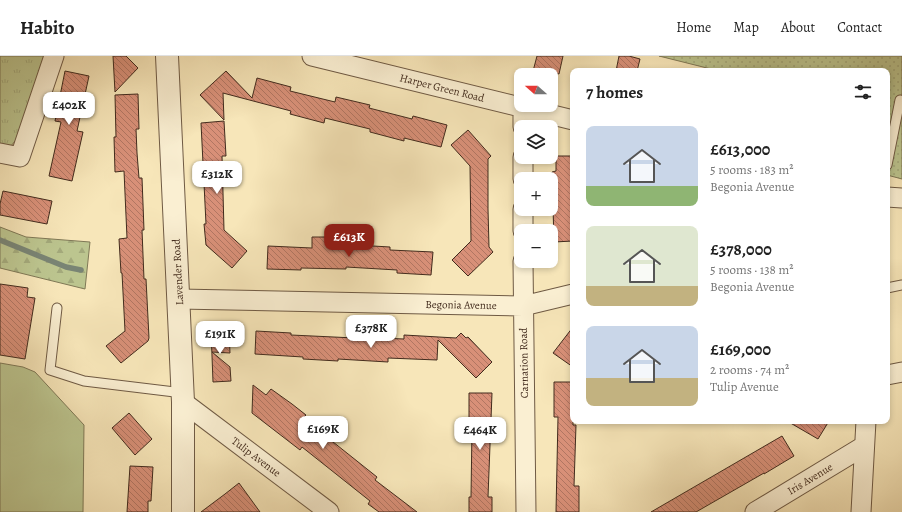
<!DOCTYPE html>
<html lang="en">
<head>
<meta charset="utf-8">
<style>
  :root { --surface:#fff; --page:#f2f2f2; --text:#222; --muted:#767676; --line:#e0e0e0; --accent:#8f2418 }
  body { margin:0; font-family:Alegreya,serif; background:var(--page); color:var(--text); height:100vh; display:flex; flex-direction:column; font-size:15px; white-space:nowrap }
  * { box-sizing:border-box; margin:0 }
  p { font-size:13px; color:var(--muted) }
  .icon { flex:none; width:22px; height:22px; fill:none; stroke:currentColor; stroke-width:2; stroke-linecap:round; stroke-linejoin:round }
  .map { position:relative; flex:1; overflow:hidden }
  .details { position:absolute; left:570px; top:12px; width:320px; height:356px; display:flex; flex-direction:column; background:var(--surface); border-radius:8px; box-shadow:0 2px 6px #0003 }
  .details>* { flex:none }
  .needle { width:26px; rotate:291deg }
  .fabs { position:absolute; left:514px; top:12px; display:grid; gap:8px }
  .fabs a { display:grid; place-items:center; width:44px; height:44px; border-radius:8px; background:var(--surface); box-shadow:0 2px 6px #0003; font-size:20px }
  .price { position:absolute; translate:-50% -34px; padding:0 9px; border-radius:8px; background:#fff; color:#222; font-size:13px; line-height:26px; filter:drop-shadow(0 1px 2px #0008) }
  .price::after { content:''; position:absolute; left:50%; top:24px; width:12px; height:9px; margin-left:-6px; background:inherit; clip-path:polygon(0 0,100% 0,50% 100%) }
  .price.on { background:var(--accent); color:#fff }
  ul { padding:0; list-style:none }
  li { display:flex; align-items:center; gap:12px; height:100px; padding:0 16px }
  li span { display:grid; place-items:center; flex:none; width:112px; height:80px; border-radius:8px; color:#555 }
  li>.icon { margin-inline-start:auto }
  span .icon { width:48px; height:48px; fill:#fffc; stroke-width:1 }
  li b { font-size:17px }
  h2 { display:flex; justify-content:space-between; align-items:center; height:48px; padding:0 16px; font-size:17px }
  header { display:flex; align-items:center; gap:24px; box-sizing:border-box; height:56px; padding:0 20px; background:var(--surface); border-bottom:1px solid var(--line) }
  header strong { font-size:19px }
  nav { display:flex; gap:22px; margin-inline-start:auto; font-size:14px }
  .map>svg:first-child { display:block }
</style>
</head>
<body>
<header>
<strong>Habito</strong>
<nav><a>Home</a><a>Map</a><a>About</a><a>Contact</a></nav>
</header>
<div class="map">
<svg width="902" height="456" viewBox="0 0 902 456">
  <defs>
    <pattern id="grass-tufts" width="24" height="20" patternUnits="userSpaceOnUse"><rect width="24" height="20" fill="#bcc58f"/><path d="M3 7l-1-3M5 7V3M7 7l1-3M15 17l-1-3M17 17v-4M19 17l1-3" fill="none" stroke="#a3a97b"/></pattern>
    <pattern id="forest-firs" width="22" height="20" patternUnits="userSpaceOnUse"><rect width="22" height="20" fill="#bcc58f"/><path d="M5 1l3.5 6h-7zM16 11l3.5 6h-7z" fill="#a3a97b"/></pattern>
    <pattern id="park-dots" width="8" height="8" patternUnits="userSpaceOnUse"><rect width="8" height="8" fill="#bcc58f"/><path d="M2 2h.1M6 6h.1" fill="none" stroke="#a3a97b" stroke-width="1.8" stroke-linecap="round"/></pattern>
    <pattern id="building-back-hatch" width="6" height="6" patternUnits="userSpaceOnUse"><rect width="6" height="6" fill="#d89078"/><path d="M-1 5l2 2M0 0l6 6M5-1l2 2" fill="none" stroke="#b17662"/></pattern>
  </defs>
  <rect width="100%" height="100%" fill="#f7e6b9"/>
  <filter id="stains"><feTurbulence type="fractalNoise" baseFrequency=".005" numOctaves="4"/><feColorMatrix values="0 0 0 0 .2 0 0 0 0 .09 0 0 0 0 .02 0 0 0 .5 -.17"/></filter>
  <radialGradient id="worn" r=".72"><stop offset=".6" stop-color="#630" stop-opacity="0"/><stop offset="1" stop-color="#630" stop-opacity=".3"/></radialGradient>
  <!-- grass -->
  <path fill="url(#grass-tufts)" stroke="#7f7856" d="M0,0h46l-30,84 -6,7h-10z"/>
  <!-- forest -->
  <path fill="url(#forest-firs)" stroke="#7f7856" d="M0,171l26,10 64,5 -5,47 -85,-21z"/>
  <!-- park -->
  <path fill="url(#park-dots)" stroke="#7f7856" d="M659,0h243v123l-15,-4v-104h-168z"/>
  <!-- pitch -->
  <path fill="#bcc58f" stroke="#7f7856" d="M0,307l23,4 12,5 49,53 -1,87h-83z"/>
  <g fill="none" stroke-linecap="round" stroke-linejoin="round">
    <!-- stream -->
    <path stroke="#798474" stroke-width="5.5" d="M0,184l66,27 15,3"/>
  </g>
  <!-- building -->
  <path fill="url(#building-back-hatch)" stroke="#422b1d" d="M113,0h13l12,12 -23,24z
    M537,0h26l-4,18 -4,-1 -1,2h-22z
    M619,0h10l11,3 -3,12h-21z
    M65,15l24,5 -12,55 6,1 -11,49 -23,-5 12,-54 -6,-1z
    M226,15l26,27 5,-20 34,9 -1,4 45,11 1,-5 34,8 -1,3 43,11 1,-3 34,9 -6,22 -37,-9v3l-34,-9v-3l-45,-11 -1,5 -34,-9 1,-3 -68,-18 1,27 -24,-25z
    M138,38l1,35h-3l1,24 2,25h3l2,52h-2l1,25 1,24h2l3,59 -1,3 -27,22 -15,-17 19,-15 -3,-58h-1l-2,-34 8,-1 -3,-67 -9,1 -1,-35h2l-1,-42z
    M224,65l2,35h-4l2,74 23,21 -15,17 -26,-23 -2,-21h2l-5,-101z
    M468,74l23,26 -3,3v50l1,38 4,5 -25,24 -16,-16 19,-19 -1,-75 -19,-21z
    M556,100h16l1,85 -19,1 -2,-70 4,-1z
    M3,135l49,10 -5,23 -47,-9v-11z
    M312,181h16l1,8h27l34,2v3l43,2 -2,23 -34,-2v-3l-51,-3v2l-45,-1v2l-34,-1 1,-23 44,2z
    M0,228l28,4 -1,9 8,1 -10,61 -25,-4z
    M573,271v40l-20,-14z
    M229,273l1,24 -18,-1 18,15 1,14 -18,1 -2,-52z
    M256,275l35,2v2l64,3v-1l49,2v-4l52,3 5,-5 5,5 2,-1 24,25 -16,16 -38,-38 -1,20 -49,-2v4l-50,-3v2l-35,-2v-2l-48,-3z
    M554,326h19v43h3l-2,61h5v26h-23l2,-95h-4z
    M253,329l13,10 5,-6 21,15 14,11 -3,3 74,59 -2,3 42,32h-38l-11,-8 2,-3 -68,-54 -2,3 -48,-37z
    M469,337h23l-4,104h4v15h-23v-15h2l1,-69h-3z
    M129,357l23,26 -17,16 -23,-27z
    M787,365h42l-11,18z
    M782,380l12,20 -30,18v-1l-68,39h-45z
    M130,410l23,1 -2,34h-3v11h-21z
    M239,427l21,29h-59l24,-18z"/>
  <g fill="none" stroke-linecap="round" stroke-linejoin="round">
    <defs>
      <path id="service" d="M887,109l13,-65
        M887,232l15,-3
        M57,252l-7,62 34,11 99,12"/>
      <path id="minor" d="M312,0l261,64
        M523,51v20
        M0,97l20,4 34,-101
        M523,101v22
        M887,141l15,1
        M523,153v22
        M523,205l3,251
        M179,243l344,7 50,-12
        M887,319l15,-3
        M183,346l146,110
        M755,456l109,-66
        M861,456l5,-91"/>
      <path id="tertiary" d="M167,0l16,346v110"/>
    </defs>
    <!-- service casing -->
    <use href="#service" stroke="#6f5a44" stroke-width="11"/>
    <!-- minor casing -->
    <use href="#minor" stroke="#6f5a44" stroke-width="21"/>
    <!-- tertiary casing -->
    <use href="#tertiary" stroke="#6f5a44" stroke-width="24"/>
    <!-- service -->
    <use href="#service" stroke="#faefd2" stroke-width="9"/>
    <!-- minor -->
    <use href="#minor" stroke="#faefd2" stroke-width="19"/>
    <!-- tertiary -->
    <use href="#tertiary" stroke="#faefd2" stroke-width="22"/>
  </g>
  <g text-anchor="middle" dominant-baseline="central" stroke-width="3" stroke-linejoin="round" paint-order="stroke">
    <!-- street labels -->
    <g font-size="11" fill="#422b1d" stroke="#faefd2">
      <text transform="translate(442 32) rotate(14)">Harper Green Road</text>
      <text transform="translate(178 216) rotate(-93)">Lavender Road</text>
      <text transform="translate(461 249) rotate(1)">Begonia Avenue</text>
      <text transform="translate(524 307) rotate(-91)">Carnation Road</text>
      <text transform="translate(256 401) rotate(37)">Tulip Avenue</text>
      <text transform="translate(810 423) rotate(-31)">Iris Avenue</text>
    </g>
  </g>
  <rect width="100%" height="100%" filter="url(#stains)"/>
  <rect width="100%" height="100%" fill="url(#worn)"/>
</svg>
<div class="fabs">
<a><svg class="needle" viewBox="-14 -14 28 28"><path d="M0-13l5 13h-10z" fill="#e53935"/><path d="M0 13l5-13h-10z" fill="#767676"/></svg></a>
<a><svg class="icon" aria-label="layers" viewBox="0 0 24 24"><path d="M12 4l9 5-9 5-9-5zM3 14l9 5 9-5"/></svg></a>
<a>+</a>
<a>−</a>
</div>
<b class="price" style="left:69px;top:70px">£402K</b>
<b class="price" style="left:217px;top:139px">£312K</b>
<b class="price on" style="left:349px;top:202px">£613K</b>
<b class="price" style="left:371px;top:293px">£378K</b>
<b class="price" style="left:220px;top:299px">£191K</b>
<b class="price" style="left:323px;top:394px">£169K</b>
<b class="price" style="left:480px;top:395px">£464K</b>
<section class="details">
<h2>7 homes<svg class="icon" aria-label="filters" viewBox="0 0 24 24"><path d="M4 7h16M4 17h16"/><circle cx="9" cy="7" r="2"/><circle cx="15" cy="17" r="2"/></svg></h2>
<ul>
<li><span style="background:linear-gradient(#c9d6e8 75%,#8fb573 0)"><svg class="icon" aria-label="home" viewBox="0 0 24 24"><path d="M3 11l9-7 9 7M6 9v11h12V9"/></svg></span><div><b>£613,000</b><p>5 rooms · 183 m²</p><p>Begonia Avenue</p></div></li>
<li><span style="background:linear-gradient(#dfe7d0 75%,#c2b280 0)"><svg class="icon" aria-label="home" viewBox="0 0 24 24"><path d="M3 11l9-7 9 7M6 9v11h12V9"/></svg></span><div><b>£378,000</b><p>5 rooms · 138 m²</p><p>Begonia Avenue</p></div></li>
<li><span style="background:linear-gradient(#c9d6e8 65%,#c2b280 0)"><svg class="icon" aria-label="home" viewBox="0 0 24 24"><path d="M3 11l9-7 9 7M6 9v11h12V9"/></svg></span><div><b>£169,000</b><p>2 rooms · 74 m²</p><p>Tulip Avenue</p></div></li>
</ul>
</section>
</div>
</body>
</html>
